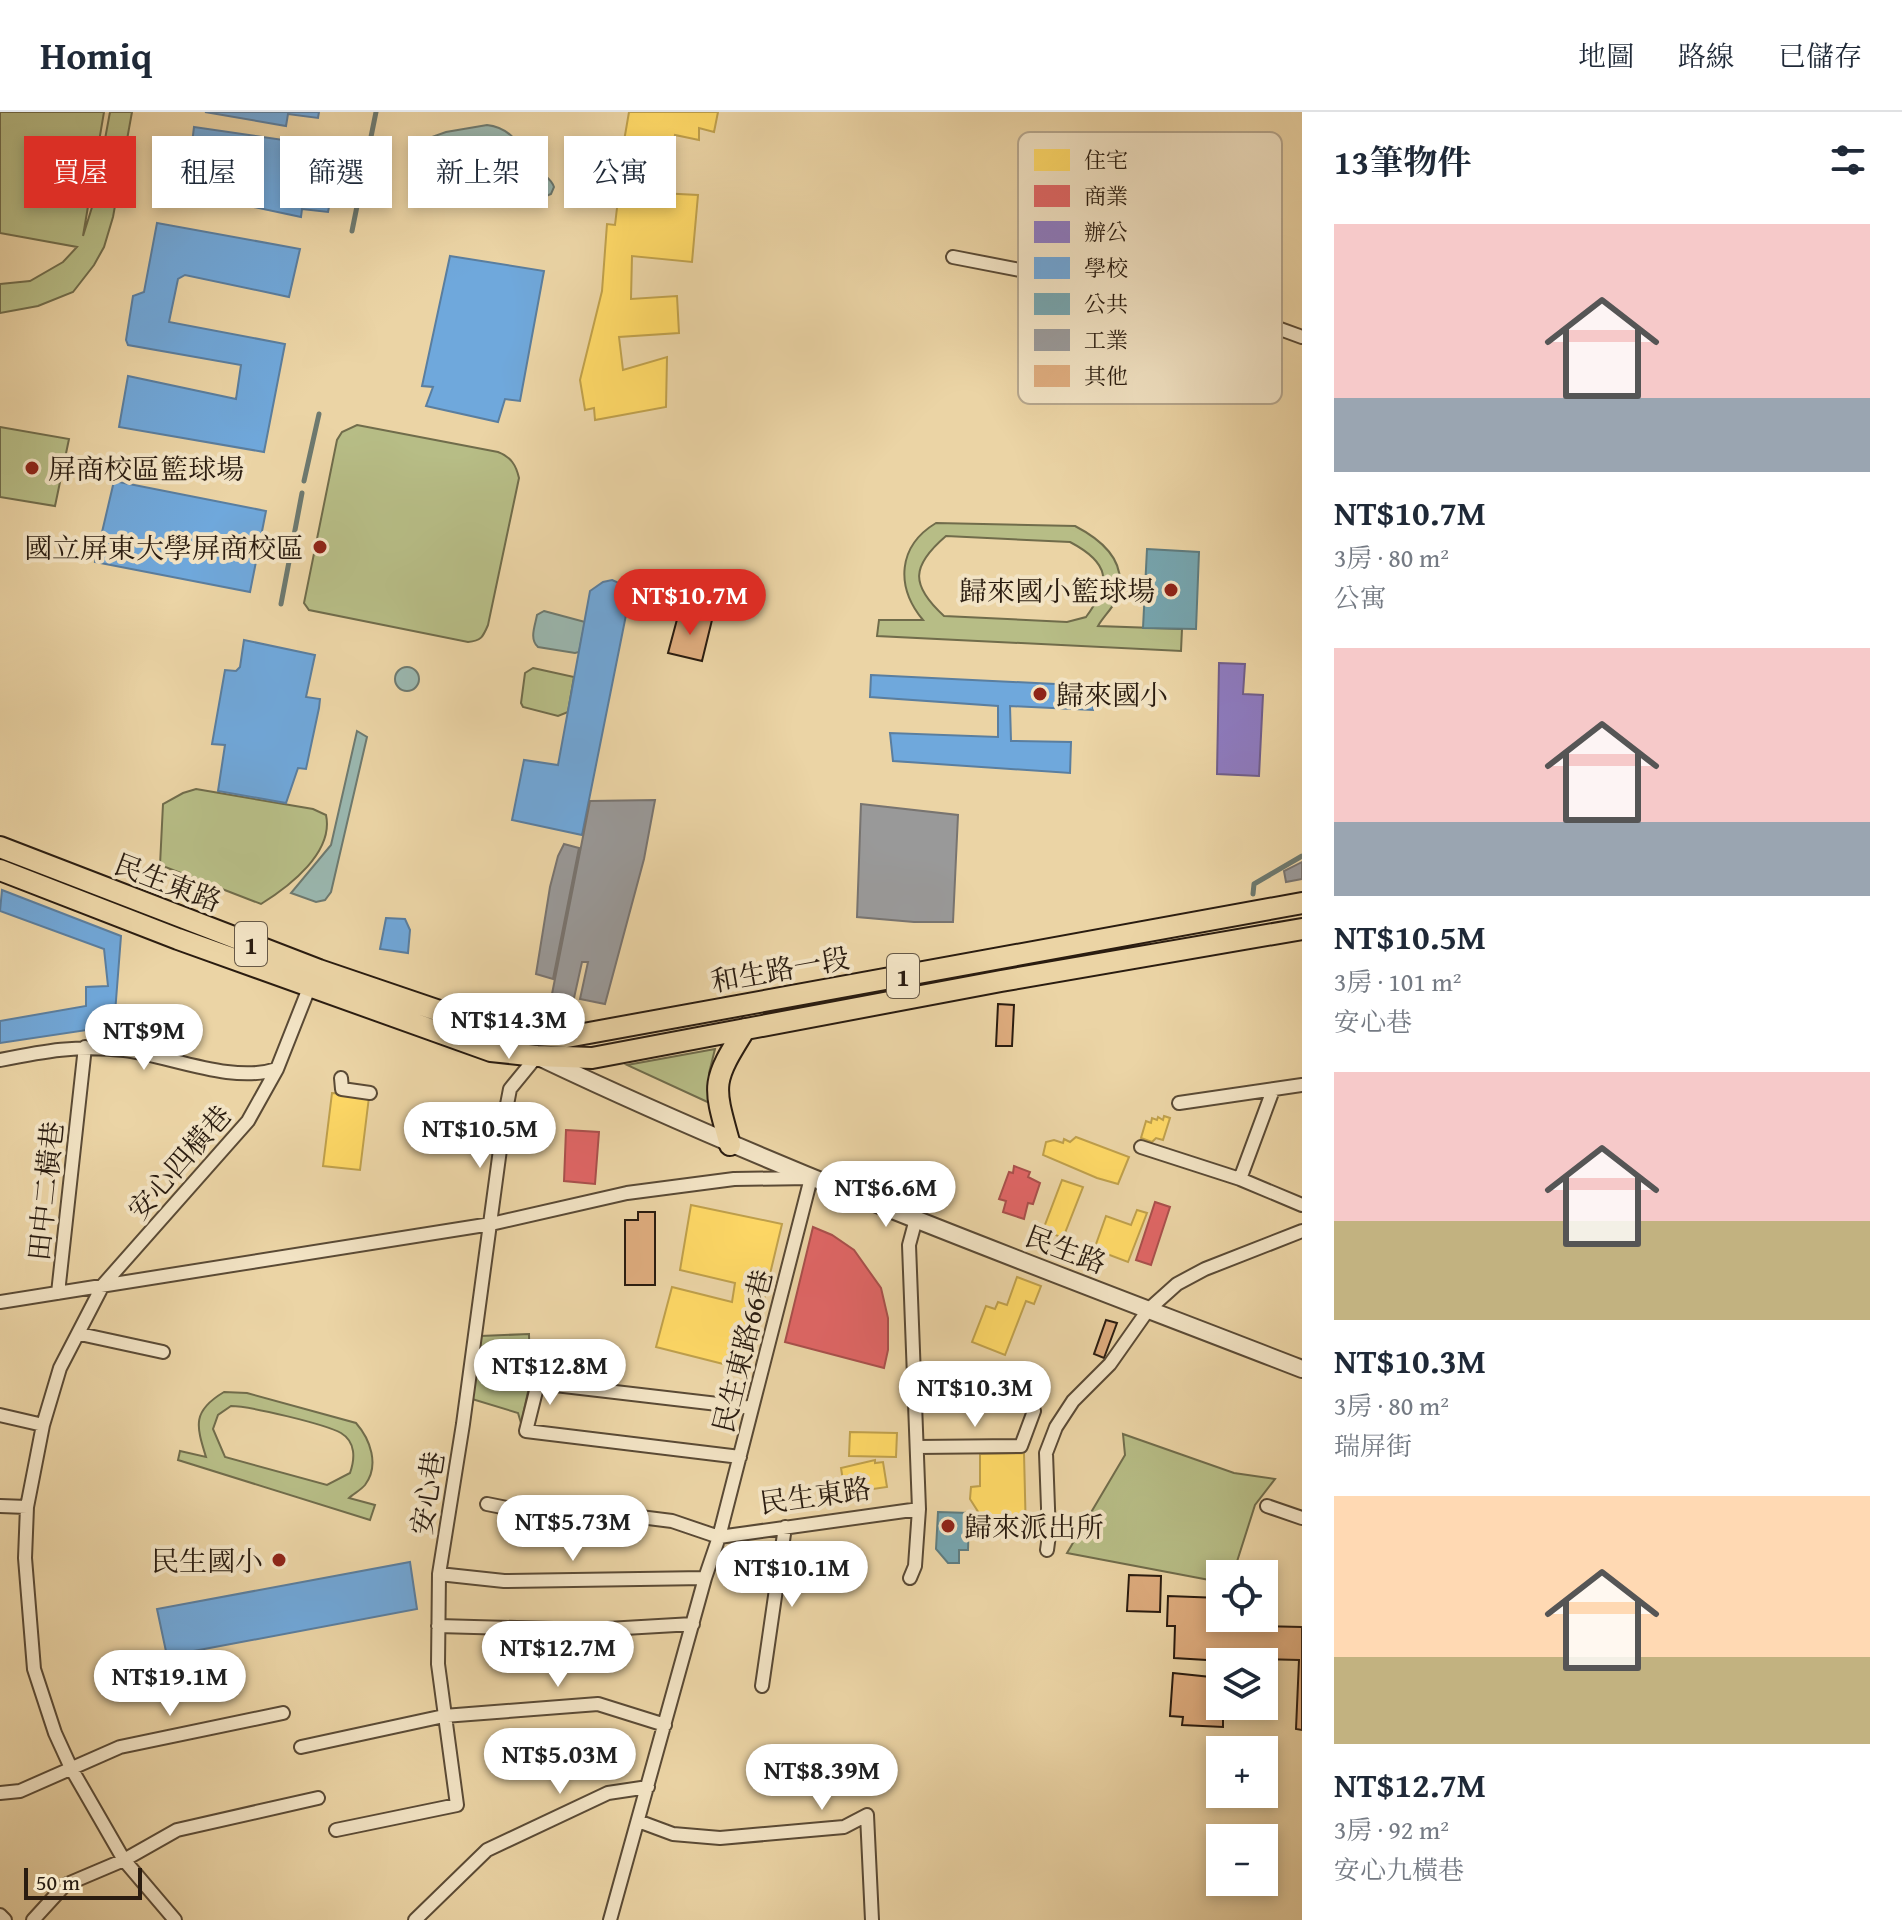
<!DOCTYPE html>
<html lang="zh-TW">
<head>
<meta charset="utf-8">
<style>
  :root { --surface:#fff; --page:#f6f6f7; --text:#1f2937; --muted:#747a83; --line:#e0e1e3; --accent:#d93025 }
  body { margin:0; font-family:"Gentium Book Plus","Noto Serif TC",serif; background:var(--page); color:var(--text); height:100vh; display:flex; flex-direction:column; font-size:30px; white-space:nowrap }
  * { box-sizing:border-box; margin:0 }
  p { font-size:26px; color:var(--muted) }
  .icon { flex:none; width:44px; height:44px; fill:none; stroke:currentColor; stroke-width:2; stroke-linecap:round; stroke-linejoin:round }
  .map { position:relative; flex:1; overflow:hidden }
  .side { display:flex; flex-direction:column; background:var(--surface); width:600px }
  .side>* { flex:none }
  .hud { position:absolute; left:24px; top:24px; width:760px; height:72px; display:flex; gap:16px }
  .controls { position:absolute; left:1206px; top:1448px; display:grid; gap:16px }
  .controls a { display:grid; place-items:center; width:72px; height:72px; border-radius:0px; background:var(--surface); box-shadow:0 4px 12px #0003; font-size:40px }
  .scale { position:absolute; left:24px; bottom:20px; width:118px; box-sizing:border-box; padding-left:8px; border:4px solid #2a1c10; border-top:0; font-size:22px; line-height:28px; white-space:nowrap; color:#2a1c10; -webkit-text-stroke:6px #f2e3c4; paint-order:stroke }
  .price { position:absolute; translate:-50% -68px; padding:0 18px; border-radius:28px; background:#fff; color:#222; font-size:26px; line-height:52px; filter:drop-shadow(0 2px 4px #0008) }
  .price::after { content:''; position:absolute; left:50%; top:48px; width:24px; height:18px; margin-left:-12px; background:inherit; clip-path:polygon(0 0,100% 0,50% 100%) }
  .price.selected { background:var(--accent); color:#fff }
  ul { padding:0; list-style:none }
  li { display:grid; align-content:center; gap:16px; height:424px; padding:0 32px }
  li span { display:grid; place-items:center; height:248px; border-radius:0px; color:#555 }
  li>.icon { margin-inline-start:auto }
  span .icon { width:144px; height:144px; fill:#fffc; stroke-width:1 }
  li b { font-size:34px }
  h2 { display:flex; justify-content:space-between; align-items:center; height:96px; padding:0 32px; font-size:34px }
  .tag { padding:0 28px; border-radius:0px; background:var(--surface); box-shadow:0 4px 12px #0003; font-size:28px; line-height:72px }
  .tag.selected { background:var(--accent); color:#fff }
  header { display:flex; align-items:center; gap:48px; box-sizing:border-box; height:112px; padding:0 40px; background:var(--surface); border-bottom:2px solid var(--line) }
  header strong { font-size:38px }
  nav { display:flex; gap:44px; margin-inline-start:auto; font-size:28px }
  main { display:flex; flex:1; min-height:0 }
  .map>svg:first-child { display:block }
</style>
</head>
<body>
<header>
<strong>Homiq</strong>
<nav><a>地圖</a><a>路線</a><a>已儲存</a></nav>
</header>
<main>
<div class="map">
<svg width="1302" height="1808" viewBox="0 0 1302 1808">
  <rect width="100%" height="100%" fill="#ebd4a5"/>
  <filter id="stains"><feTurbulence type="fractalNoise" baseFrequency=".0025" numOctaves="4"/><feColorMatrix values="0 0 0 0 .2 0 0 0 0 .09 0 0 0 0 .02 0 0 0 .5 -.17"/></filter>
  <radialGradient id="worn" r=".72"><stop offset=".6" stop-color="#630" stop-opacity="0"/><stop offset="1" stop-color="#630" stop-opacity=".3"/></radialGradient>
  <!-- green -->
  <path fill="#b7bd86" stroke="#706c4b" stroke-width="2" fill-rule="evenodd" d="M0,0h104l-21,124 10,-32 17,-92h22l-19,105 -9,30 -10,18 -21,27 -35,14 -38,7v-29l30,-3 33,-19 14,-15 -77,-14z
    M357,313l141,27c13,5 18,13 21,26l-31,147c-5,12 -7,16 -20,17l-159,-32 -5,-7 33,-163 5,-8z
    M0,315l69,12 -14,67 -55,-9z
    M936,411l139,3c29,15 55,38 41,74 -4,9 -13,17 -18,26l84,3 -1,22 -304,-15 2,-16h44c-28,-34 -25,-74 13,-97zM946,424l124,6c40,21 42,40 16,75l-19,5 -123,-6c-34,-31 -33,-50 2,-80z
    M533,556l41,9 -6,35 -10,4 -35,-9 -2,-4 4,-30z
    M196,677l117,20 13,6c8,37 -36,71 -65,89l-101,-39 3,-61 20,-11z
    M715,937l-6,24 5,32 -87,-40z
    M529,1222l1,49 -9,40 -3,-10 -46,-14 9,-63z
    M224,1280l23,1 109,30c14,16 24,42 9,62 -4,5 -12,9 -16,13l26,7 -5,15 -192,-60 2,-9 26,6c-10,-32 -14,-46 18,-65zM231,1294c18,0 94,18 110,27 15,9 14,26 9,40l-23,12 -102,-28 -12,-28 5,-14z
    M1123,1322l111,39 41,6 -20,26 -22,69h-13v8l-153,-29 58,-98z"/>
  <!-- water -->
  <path fill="#9ab7af" stroke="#6d796f" stroke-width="2" d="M487,13c29,3 36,29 54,47 6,6 10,7 13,15l-3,7 -19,8c-10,-7 -14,-17 -22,-25 -28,-25 -45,23 -75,20 -20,-18 -19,-38 -6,-59l17,-6z
    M544,499l41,11 -6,30 -4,1 -37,-6c-9,-8 -3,-21 -1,-32z
    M395 567a12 12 0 1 1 24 0a12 12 0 1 1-24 0Z
    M357,619l10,6 -36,155 -6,8 -9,2 -25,-9 40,-48z"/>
  <!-- homes -->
  <path fill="#ffd966" stroke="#bfa04c" stroke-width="2" d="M629,0h89l-4,20 -15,-4v12l-24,-5 -10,46 -46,-11z
    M619,79l79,4 -6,67 -60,-6 -1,43 46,-3 2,37 -60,4 4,33 44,-13 -1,50 -71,13 -1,-12 -9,2 -5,-30 22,-89 5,-67 8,1z
    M332,981l37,4 -9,73 -37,-4z
    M1164,1004l6,2 -7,22 -7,-2 -4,4 -11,-4 5,-17 5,2 1,-5 5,2 1,-3 5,3z
    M1076,1025l53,20 -11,27 -21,-6 -54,-23 3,-13 8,-2 9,3 1,-4 6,3z
    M1062,1068l21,7 -20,51 -20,-8z
    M691,1093l91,19 -35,146 -91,-23 16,-60 60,15 3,-19 -55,-13z
    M1137,1098l10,3 -19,49 -29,-11 1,-2 -5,-2 11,-31 25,9z
    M1017,1165l24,9 -7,18 -8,-3 -21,54 -33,-13 14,-36 9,3 3,-7 9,3z
    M850,1320l47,1 -1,24 -47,-1z
    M1024,1341l2,82 -17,-2 -25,-12 -14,-22 1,-12 9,-1v-32z
    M875,1348v3l8,-1 4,25 -42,6 -4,-25z"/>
  <!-- shops -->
  <path fill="#e06666" stroke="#a9504c" stroke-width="2" d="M566,1018l33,2 -4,52 -31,-3z
    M1014,1054l16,6 -2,5 12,6 -7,21 -5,-1 -4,16 -21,-7 3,-11 -7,-2 10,-27 4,1z
    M1155,1090l15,5 -19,58 -15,-5z
    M813,1115l19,8 22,15 27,38 7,30v32l-4,18 -99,-26z"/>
  <!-- offices -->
  <path fill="#8e7cc3" stroke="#705f8d" stroke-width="2" d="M1219,551l26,1 -2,30 20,1 -4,81 -42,-2z"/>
  <!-- schools -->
  <path fill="#6fa8dc" stroke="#5a7e9f" stroke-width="2" d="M205,0h114l-1,6 -30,-4 -2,12z
    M194,15l131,19 -6,36h15l-6,30 -26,-3 -1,8 -89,-19 2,-8 -27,-4z
    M157,111l143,26 -11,48 -104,-22 -7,4 -9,43 116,22 -21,108 -145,-25 9,-51 108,23 5,-34 -113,-20 -2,-5 7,-44 11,-4z
    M450,144l94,15 -24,130 -15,-2 -7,23 -72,-16 7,-19 -11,-1z
    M114,369l152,30 -16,81 -155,-30z
    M612,468l7,3 6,7 3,15 -46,230 -70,-15 12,-60 34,5 32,-174 13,-9z
    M244,528l71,15 -9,42 14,2 -1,9 -13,61 -8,-1 -12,35 -68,-12 7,-46 -13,-1 13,-74 11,1 4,-4z
    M871,563l224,11 -2,24 -83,-4 1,35 60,1 -1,31 -177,-12 -3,-28 108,4v-31l-128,-9z
    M2,778l119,46 -7,90 -114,17v-22l86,-15v-19l22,-1 -4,-37 -104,-38z
    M386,806l19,1 5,11 -2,23 -28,-4z
    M410,1450l7,47 -250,47 -10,-47z"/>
  <!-- public -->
  <path fill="#76a5af" stroke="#5f7c7f" stroke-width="2" d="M1147,437l52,3 -3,77 -53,-1z
    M938,1400l31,1 -1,37h-9v13h-11l-12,-14z"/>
  <!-- industry -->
  <path fill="#999" stroke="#787470" stroke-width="2" d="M655,688l-11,59 -39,145 -25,-5 8,-37h-6l-8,36 -22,-4 38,-193z
    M861,692l97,11 -5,107h-39l-57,-5z
    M564,732l15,4 -26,131 -17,-5 14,-87 8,-31z
    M1302,750v17l-16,3 -2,-11z"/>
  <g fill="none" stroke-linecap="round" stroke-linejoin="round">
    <!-- stream -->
    <path stroke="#6d796f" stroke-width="5" d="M352,119l24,-119
      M304,369l15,-67
      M281,492l21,-111
      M1253,782l1,-10 48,-28"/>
  </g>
  <!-- building -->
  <path fill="#deac7e" stroke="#2a1c10" stroke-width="2" d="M679,500l33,8 -10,41 -34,-8z
    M998,892l16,1 -2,41h-16z
    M638,1100h17v73h-30v-65h13z
    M1106,1208l11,3 -13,35 -10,-4z
    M1129,1463l32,1 -1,36 -33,-1z
    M1168,1484l52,2v20h43l-1,8 40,1v103l-6,-1 3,-69 -38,-1v3h-21l-66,-4 1,-32h-8z
    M1173,1561l47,5v28h12v11h-9v10l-41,-2 1,-8 -13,-1z"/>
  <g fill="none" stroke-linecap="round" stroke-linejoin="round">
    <defs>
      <path id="minor" d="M953,145l72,14c10,14 8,27 13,43l14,6 59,5 128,-11 63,23
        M0,948c45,-9 77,-15 124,-10 47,6 108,34 153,19
        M341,966l1,11 28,4
        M1179,991l123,-18
        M1141,1035l99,32 62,26
        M1240,1067l33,-89
        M58,1181l27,-246
        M0,1190l491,-78 136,-31 107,-14 77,-1 -92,359 -14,41 -95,342
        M80,1222l83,18
        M0,1303l43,10
        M917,1335l104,-1 13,-35
        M740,1345l-214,-26 12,-48 214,25
        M487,1392l40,8 33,-5 112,14 47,16 200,-28
        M0,1394l27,1
        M1267,1394l35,12
        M1047,1438l2,-15 -3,-82 10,-26 17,-26 37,-37 38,-54 29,-26 28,-15 97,-38
        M439,1462l65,7 201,-3
        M910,1466l5,-12 4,-57 -10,-264 7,-26
        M438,1514l152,4 103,-6
        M762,1574l23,-159
        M301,1635l143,-31 154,-12 67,21
        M0,1681l20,-2 100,-44 163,-34
        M638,1709l35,13 47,4 124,-11 23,-12 5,105
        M336,1718l121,-25 -19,-141 1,-90 24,-150 41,-304 6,-31 27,-33
        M0,1803l5,5
        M33,1808l32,-35 59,-25 53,-30 141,-32
        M175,1808l-51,-60 -53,-92 -16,-35 -21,-64 -9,-111 2,-51 16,-82 17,-57 43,-83 145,-164 29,-52 34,-86
        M415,1808l72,-70 121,-57 40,-6"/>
      <path id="tertiary" d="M541,946c248,118 506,212 761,311"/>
      <path id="primary" d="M0,735l319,123 185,63 63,4 735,-134
        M0,758l178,69 313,112 46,5 55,2 409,-77 301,-52
        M730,1033c-17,-61 -19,-62 15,-116"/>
    </defs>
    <!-- minor casing -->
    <use href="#minor" stroke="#5a4a35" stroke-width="16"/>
    <!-- tertiary casing -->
    <use href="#tertiary" stroke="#5a4a35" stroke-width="20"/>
    <!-- primary casing -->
    <use href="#primary" stroke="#2a1c10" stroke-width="24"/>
    <!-- minor -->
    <use href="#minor" stroke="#f2e3c4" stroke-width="12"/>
    <!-- tertiary -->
    <use href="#tertiary" stroke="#f2e3c4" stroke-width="16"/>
    <!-- primary -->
    <use href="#primary" stroke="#ebd4a5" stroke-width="20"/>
  </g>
  <!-- markers -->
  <g fill="#8f2418" stroke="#f2e3c4" stroke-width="3">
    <circle cx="32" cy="356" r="8"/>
    <circle cx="320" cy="435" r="8"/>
    <circle cx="1171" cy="478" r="8"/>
    <circle cx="1040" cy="582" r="8"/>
    <circle cx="948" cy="1414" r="8"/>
    <circle cx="279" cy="1448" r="8"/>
  </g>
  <g text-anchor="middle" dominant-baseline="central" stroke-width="8" stroke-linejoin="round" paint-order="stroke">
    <!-- shield labels -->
    <g fill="#f2e3c4" stroke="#665846" stroke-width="2">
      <rect x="235" y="810" width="32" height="44" rx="6"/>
      <rect x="887" y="842" width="32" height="44" rx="6"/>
    </g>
    <g font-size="26" font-weight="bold" fill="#2a1c10">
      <text x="251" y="832">1</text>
      <text x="903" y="864">1</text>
    </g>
    <!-- poi labels -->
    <g font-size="28" fill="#2a1c10" stroke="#f2e3c4" text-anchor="start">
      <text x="48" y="356">屏商校區籃球場</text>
      <text x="304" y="435" text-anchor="end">國立屏東大學屏商校區</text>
      <text x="1155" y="478" text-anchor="end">歸來國小籃球場</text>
      <text x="1056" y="582">歸來國小</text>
      <text x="964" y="1414">歸來派出所</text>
      <text x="263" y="1448" text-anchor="end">民生國小</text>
    </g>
    <!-- street labels -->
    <g font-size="28" fill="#2a1c10" stroke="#f2e3c4">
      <text transform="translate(168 770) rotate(21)">民生東路</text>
      <text transform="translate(780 857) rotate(-10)">和生路一段</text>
      <text transform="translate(179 1050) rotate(-49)">安心四橫巷</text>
      <text transform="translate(45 1079) rotate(-84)">田中二橫巷</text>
      <text transform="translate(1066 1137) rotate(21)">民生路</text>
      <text transform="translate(742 1239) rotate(-76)">民生東路66巷</text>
      <text transform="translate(427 1381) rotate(-81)">安心巷</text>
      <text transform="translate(815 1383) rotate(-8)">民生東路</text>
    </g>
  </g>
  <!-- legend -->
  <rect x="1018" y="20" width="264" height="272" rx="12" fill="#f2e3c4" stroke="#b6a78e" stroke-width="2"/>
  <rect x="1034" y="37" width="36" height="22" fill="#ffd966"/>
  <rect x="1034" y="73" width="36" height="22" fill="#e06666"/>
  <rect x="1034" y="109" width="36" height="22" fill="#8e7cc3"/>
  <rect x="1034" y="145" width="36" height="22" fill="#6fa8dc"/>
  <rect x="1034" y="181" width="36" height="22" fill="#76a5af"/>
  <rect x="1034" y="217" width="36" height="22" fill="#999"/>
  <rect x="1034" y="253" width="36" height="22" fill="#deac7e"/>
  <g font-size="22" fill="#2a1c10">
    <text x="1084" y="56">住宅</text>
    <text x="1084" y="92">商業</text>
    <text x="1084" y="128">辦公</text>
    <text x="1084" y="164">學校</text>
    <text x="1084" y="200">公共</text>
    <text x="1084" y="236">工業</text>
    <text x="1084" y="272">其他</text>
  </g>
  <rect width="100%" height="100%" filter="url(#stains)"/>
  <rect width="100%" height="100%" fill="url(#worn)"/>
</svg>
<div class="controls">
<a><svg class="icon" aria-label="locate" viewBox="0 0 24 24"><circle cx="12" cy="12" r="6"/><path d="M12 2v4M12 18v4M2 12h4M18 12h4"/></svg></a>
<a><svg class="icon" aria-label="layers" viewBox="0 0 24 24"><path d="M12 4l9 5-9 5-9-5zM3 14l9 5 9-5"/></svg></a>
<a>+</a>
<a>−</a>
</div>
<div class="scale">50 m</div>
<b class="price selected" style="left:690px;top:525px">NT$10.7M</b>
<b class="price" style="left:509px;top:949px">NT$14.3M</b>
<b class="price" style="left:144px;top:960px">NT$9M</b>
<b class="price" style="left:480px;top:1058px">NT$10.5M</b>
<b class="price" style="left:886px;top:1117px">NT$6.6M</b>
<b class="price" style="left:550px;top:1295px">NT$12.8M</b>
<b class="price" style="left:975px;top:1317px">NT$10.3M</b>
<b class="price" style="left:573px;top:1451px">NT$5.73M</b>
<b class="price" style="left:792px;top:1497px">NT$10.1M</b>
<b class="price" style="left:558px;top:1577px">NT$12.7M</b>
<b class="price" style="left:170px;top:1606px">NT$19.1M</b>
<b class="price" style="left:560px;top:1684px">NT$5.03M</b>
<b class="price" style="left:822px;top:1700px">NT$8.39M</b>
<div class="hud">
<a class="tag selected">買屋</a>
<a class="tag">租屋</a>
<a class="tag">篩選</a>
<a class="tag">新上架</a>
<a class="tag">公寓</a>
</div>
</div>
<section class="side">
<h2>13筆物件<svg class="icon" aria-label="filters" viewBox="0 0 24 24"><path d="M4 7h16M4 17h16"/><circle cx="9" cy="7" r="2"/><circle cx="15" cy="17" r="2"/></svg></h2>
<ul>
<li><span style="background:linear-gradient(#f6c9c9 70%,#9aa5b1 0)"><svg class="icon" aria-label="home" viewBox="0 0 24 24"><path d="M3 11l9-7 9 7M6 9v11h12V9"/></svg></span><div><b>NT$10.7M</b><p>3房 · 80 m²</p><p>公寓</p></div></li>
<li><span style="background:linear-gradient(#f6c9c9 70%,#9aa5b1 0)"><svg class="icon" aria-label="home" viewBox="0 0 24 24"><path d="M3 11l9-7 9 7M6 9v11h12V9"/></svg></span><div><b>NT$10.5M</b><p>3房 · 101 m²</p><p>安心巷</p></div></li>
<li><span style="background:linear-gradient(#f6c9c9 60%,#c2b280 0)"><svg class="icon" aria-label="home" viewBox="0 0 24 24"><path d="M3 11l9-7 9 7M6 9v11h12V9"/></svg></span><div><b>NT$10.3M</b><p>3房 · 80 m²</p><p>瑞屏街</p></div></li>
<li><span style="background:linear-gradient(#ffd9b3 65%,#c2b280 0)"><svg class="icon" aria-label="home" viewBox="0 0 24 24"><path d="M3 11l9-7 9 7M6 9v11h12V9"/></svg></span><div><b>NT$12.7M</b><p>3房 · 92 m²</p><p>安心九橫巷</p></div></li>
</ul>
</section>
</main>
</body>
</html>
